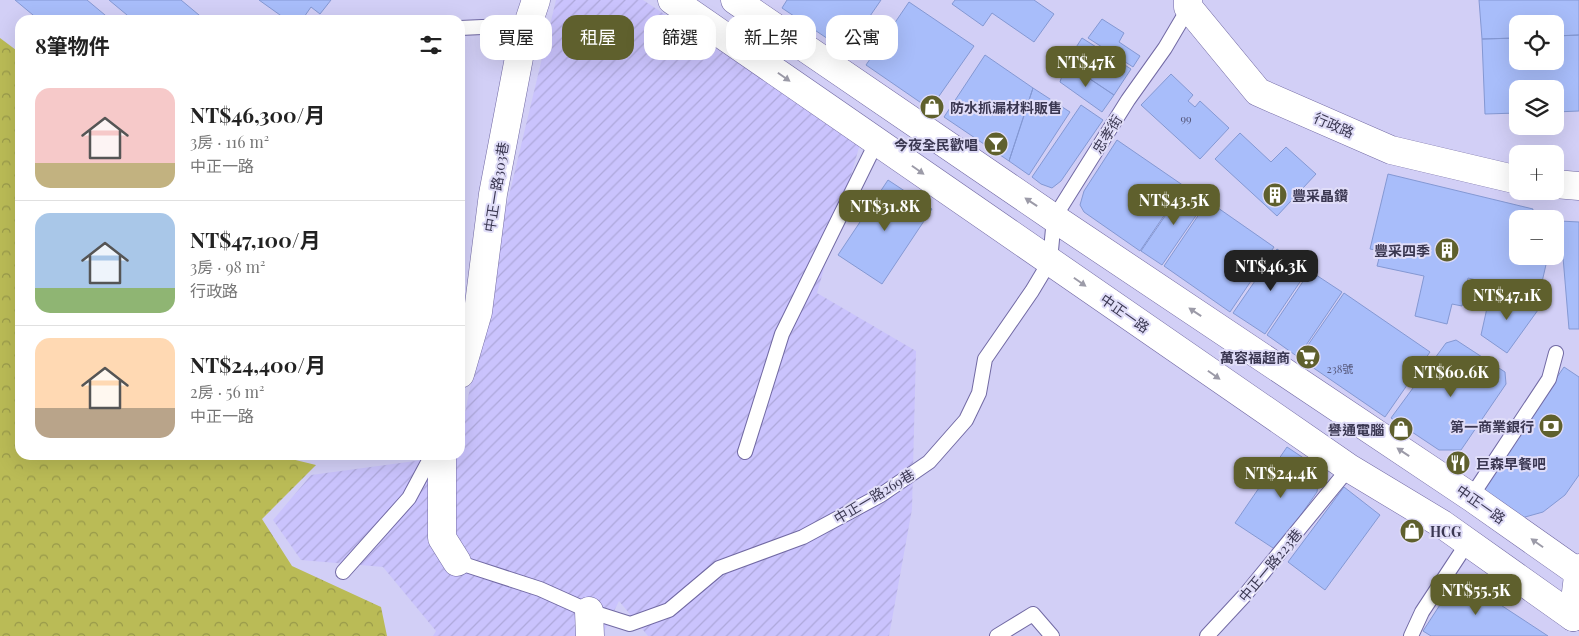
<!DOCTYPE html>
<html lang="zh-TW">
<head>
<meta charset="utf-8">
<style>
  :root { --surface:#fff; --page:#f2f2f2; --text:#222; --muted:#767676; --line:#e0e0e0; --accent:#5f602d }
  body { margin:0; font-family:"Playfair Display","Noto Sans TC",serif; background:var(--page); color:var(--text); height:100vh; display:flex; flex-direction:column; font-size:19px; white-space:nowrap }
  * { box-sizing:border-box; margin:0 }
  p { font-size:16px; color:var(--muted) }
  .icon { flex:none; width:28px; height:28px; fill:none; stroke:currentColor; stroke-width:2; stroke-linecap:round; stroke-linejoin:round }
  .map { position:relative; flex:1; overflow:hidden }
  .panel { position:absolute; left:15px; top:15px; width:450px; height:445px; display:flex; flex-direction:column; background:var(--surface); border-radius:15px; box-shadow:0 5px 20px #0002 }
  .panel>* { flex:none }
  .top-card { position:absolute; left:480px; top:15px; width:475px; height:45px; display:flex; gap:10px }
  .fabs { position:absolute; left:1509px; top:15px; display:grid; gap:10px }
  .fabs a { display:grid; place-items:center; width:55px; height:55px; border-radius:10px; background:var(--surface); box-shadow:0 5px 20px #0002; font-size:25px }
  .price { position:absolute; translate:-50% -42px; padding:0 11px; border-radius:10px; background:var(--accent); color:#fff; font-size:16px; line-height:32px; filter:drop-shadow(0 1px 2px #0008) }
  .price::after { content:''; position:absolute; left:50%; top:30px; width:15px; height:11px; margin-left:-8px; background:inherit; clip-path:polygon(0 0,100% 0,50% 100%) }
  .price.current { background:#222; color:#fff }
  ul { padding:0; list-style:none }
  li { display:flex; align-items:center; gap:15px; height:125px; padding:0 20px }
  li+li { border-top:1px solid var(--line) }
  li span { display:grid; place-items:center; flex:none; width:140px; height:100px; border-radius:15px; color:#555 }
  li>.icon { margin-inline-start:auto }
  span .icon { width:60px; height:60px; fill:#fffc; stroke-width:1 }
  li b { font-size:21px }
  h2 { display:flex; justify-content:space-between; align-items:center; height:60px; padding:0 20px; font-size:21px }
  .pill { padding:0 18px; border-radius:15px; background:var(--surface); box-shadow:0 5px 20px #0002; font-size:18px; line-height:45px }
  .pill.current { background:var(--accent); color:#fff }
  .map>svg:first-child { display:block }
</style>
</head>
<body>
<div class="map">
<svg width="1579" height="636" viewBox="0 0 1579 636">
  <defs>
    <pattern id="industrial-furrows" width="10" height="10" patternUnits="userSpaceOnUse" patternTransform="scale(1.25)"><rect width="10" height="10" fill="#cac3fd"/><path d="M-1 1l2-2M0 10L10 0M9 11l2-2" fill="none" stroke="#aea8db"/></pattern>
    <pattern id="forest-crowns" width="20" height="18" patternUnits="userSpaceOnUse" patternTransform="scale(1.25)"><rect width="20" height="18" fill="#babb56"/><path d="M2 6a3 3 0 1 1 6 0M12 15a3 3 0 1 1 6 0" fill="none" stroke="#98994a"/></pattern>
  </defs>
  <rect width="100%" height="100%" fill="#d2cff6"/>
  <!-- industrial -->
  <path fill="url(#industrial-furrows)" d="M556,0h87l217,144 -43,149 99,58 -4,158 -23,127h-241l-29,-35 -17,35h-169l3,-5 -53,-64 -82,-7 -28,-40 38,-45 149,-20v-16l41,-210z"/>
  <!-- forest -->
  <path fill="url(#forest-crowns)" d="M0,38l20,15v402h255l41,10 -54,54 30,47 89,41 6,29h-387z"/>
  <!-- building -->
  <path fill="#a8bdfa" stroke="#8498d3" d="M15,0h72l24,20h-72z
    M109,0h72l24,20h-72z
    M259,0h72l-11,14 -9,-7 -9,13h-15z
    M787,0h94l-35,51 -64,-43z
    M955,0h79l20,14 -20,28 -42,-29 -9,13 -31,-22z
    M1479,0h100v35l-24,1v-12h-37v14l-36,1z
    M909,2l65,44 -44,63 -64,-44z
    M871,15l21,14 -18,24 -20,-13z
    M1102,19l22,14 -5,9 21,14 -7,11 -45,-29z
    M1579,35v76l-24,1v-23h-37v24l-33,1 -3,-75 36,-1v23h37v-25z
    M1082,38l49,31 -17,26 -48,-32z
    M985,55l48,33 -24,73 -65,-44z
    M1066,63l48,32 -12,17 -42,-30z
    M1171,74l22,21 -5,6 7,6 5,-6 29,27 -29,31 -59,-54z
    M1033,88l37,24 -41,63 -20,-14z
    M1081,105l22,15 -42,61 -9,7 -11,-4 -9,-7z
    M1240,133l31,29 15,-15 30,27 -39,42 -62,-57z
    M1117,140l67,46 -44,65 -56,-39 -4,-7 4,-14z
    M1388,174l145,35 -2,9 3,1h-16v37h30l-9,39 -71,-17 -6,28 -10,-2 -5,20 -32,-8 9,-40 -47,-10 4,-15 -11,-2z
    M888,180l44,29 -50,75 -44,-29z
    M1185,187l21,14 -44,64 -21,-14z
    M1208,201l66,46 -44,65 -66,-46z
    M1560,221l19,1v107h-10z
    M1277,249l31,21 -43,64 -32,-21z
    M1310,271l32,21 -44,65 -31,-22z
    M1344,293l86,59 -45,65 -86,-59z
    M1523,297l15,13 -31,43 -26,-18 8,-36z
    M1456,340l49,32 1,12 -45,66h-22l-48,-32 55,-75z
    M1564,367l15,10v98l-14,20 -22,17 -25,7 -44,-21z
    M1287,447l33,22 -3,23 -41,58 -41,-27z
    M1344,487l36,28 -55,75 -37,-28z
    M1458,577l90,59h-117l-8,-5z"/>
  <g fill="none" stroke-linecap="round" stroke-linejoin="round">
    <defs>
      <path id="service" d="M460,28l68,-3
        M745,452l37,-118 95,-193
        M1471,497l78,-118 7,-26
        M457,562l83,27 49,22 41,13 39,-14 50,-42 84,-31 78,-42 48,-33 37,-42 13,-27 6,-34 47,-68 18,-30 4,-43 74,-118 37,-52 26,-44
        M343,572l66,-74 23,-43
        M997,636l36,-22 19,22
        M1207,636l38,-41 104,-127
        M1411,636l11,-24 46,-70"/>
      <path id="minor" d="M1188,0v7l70,85 133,58 127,30
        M1555,184l24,2
        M460,374l18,-62 15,-118 29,-152 14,-42
        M442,455v83l15,24
        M589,611l1,25
        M1573,617l6,-49"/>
      <path id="secondary" d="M672,0l677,468 93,56 131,93 6,-7
        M735,0l319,218 417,279 108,76"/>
    </defs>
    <!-- service casing -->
    <use href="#service" stroke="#726aa4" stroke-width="16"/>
    <!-- minor casing -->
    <use href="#minor" stroke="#726aa4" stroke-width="29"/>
    <!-- secondary casing -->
    <use href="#secondary" stroke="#726aa4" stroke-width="29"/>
    <!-- service -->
    <use href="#service" stroke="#fff" stroke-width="14"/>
    <!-- minor -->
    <use href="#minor" stroke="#fff" stroke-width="28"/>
    <!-- secondary -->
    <use href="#secondary" stroke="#fff" stroke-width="28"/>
  </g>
  <!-- one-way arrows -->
  <defs><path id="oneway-solid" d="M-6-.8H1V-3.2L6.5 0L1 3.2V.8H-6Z" transform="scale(1.25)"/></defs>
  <g fill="#9c9ba8">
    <use href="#oneway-solid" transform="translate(784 77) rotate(35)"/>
    <use href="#oneway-solid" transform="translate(918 170) rotate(35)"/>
    <use href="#oneway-solid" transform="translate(1031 202) rotate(-146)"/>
    <use href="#oneway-solid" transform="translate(1080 282) rotate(35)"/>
    <use href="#oneway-solid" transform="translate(1195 312) rotate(-146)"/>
    <use href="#oneway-solid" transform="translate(1214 375) rotate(35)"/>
    <use href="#oneway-solid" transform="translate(1403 452) rotate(-146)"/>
    <use href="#oneway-solid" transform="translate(1537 543) rotate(-145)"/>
  </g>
  <!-- icons -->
  <defs>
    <symbol id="shop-disc" viewBox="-11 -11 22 22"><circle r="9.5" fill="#5f602d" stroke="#e0ddf8"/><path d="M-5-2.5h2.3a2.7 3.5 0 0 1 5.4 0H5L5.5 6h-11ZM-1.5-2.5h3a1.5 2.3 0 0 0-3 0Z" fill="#fff"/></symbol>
    <symbol id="bar-disc" viewBox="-11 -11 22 22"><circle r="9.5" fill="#5f602d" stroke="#e0ddf8"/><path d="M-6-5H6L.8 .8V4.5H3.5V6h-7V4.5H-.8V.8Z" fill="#fff"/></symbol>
    <symbol id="building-disc" viewBox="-11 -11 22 22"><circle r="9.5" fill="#5f602d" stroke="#e0ddf8"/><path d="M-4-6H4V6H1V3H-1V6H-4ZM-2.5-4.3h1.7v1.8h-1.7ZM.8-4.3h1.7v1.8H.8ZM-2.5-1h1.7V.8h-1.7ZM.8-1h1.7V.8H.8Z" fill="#fff"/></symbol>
    <symbol id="supermarket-disc" viewBox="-11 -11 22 22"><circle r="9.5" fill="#5f602d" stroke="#e0ddf8"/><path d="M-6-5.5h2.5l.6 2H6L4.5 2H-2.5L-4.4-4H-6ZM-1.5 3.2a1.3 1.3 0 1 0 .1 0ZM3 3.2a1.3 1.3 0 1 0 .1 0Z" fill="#fff"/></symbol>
    <symbol id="bank-disc" viewBox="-11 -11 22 22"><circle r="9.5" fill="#5f602d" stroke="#e0ddf8"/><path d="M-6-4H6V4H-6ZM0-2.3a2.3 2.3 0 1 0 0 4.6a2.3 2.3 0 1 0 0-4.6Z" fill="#fff"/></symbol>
    <symbol id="restaurant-disc" viewBox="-11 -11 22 22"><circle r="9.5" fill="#5f602d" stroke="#e0ddf8"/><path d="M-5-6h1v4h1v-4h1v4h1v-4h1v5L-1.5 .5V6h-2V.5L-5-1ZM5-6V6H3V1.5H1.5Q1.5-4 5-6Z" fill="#fff"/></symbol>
  </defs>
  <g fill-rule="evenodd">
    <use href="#shop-disc" x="918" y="93" width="28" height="28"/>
    <use href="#bar-disc" x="982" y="130" width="28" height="28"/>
    <use href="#building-disc" x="1261" y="181" width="28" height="28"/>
    <use href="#building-disc" x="1433" y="236" width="28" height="28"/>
    <use href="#supermarket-disc" x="1294" y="343" width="28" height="28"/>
    <use href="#bank-disc" x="1537" y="412" width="28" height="28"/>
    <use href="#shop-disc" x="1387" y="415" width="28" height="28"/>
    <use href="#restaurant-disc" x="1444" y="449" width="28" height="28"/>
    <use href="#shop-disc" x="1398" y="517" width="28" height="28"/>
  </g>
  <g text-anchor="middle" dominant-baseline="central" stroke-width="4" stroke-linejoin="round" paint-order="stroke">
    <!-- number labels -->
    <g font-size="11" fill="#56587b">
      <text x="1186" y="118">99</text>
      <text x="1340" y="368">238號</text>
    </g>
    <!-- poi labels -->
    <g font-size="14" font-weight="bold" fill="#3a3751" stroke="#e0ddf8" text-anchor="end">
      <text x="950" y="107" text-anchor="start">防水抓漏材料販售</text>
      <text x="978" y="144">今夜全民歡唱</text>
      <text x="1292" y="195" text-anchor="start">豐采晶鑽</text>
      <text x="1430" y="250">豐采四季</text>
      <text x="1290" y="357">萬容福超商</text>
      <text x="1534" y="426">第一商業銀行</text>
      <text x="1384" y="429">譽通電腦</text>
      <text x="1476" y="463" text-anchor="start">巨森早餐吧</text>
      <text x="1430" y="531" text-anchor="start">HCG</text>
    </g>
    <!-- street labels -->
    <g font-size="14" fill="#3a3751" stroke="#e0ddf8">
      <text transform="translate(1334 125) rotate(23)">行政路</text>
      <text transform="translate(1107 134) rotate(-58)">忠孝街</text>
      <text transform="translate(496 187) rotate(-81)">中正一路303巷</text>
      <text transform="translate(1125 313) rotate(35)">中正一路</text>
      <text transform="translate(874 496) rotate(-31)">中正一路269巷</text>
      <text transform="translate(1481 504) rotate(35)">中正一路</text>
      <text transform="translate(1270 565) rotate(-50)">中正一路223巷</text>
    </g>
  </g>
</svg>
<div class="fabs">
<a><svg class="icon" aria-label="locate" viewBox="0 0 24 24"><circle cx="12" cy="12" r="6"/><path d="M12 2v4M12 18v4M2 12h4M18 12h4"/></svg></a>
<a><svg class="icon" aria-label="layers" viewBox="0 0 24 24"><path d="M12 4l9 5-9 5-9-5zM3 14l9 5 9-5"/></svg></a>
<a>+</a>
<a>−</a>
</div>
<b class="price" style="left:1086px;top:88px">NT$47K</b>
<b class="price" style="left:1174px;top:226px">NT$43.5K</b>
<b class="price" style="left:885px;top:232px">NT$31.8K</b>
<b class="price current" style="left:1271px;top:292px">NT$46.3K</b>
<b class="price" style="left:1507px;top:321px">NT$47.1K</b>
<b class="price" style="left:1451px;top:398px">NT$60.6K</b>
<b class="price" style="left:1281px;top:499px">NT$24.4K</b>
<b class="price" style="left:1476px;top:616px">NT$55.5K</b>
<div class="top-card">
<a class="pill">買屋</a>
<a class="pill current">租屋</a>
<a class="pill">篩選</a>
<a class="pill">新上架</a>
<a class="pill">公寓</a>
</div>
<section class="panel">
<h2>8筆物件<svg class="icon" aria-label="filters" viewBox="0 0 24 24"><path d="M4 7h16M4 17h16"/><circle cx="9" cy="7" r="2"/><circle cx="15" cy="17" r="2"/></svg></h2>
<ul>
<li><span style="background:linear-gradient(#f6c9c9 75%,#c2b280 0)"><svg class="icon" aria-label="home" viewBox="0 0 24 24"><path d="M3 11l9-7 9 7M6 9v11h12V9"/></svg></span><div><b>NT$46,300/月</b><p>3房 · 116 m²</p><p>中正一路</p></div></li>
<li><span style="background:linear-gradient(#a9c7e8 75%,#8fb573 0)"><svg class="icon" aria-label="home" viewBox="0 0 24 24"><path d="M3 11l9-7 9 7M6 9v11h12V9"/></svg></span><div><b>NT$47,100/月</b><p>3房 · 98 m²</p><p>行政路</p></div></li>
<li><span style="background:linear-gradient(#ffd9b3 70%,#b9a48a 0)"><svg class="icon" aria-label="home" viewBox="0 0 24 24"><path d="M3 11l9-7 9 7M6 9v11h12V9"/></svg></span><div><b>NT$24,400/月</b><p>2房 · 56 m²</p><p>中正一路</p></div></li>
</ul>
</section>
</div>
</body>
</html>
